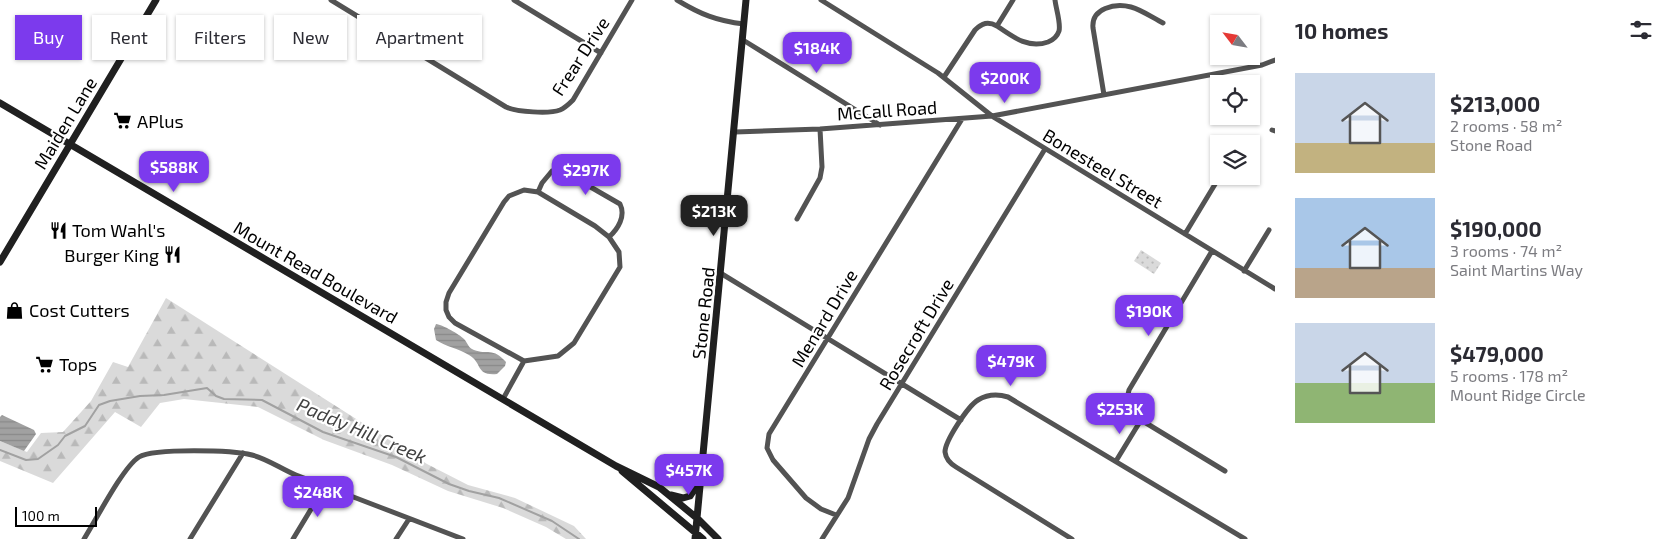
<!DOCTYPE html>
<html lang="en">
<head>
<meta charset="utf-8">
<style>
  :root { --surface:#fff; --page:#f2f2f3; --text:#2b2b33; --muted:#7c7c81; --accent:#7c3aed }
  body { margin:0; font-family:"Exo 2",sans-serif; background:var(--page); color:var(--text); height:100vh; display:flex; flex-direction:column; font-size:19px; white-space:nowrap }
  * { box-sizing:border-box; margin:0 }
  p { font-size:16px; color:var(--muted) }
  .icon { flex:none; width:28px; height:28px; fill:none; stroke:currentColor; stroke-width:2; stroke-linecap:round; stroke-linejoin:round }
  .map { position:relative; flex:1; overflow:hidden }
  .sheet { display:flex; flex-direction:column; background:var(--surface); width:400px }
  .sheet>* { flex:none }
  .guide { position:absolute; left:15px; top:15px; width:475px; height:45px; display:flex; gap:10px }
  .needle { width:32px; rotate:301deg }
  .tools { position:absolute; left:1210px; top:15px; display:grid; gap:10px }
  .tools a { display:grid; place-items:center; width:50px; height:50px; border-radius:0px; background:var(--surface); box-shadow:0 1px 4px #0004; font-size:25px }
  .scale { position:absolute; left:15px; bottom:12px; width:82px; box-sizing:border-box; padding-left:5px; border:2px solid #000; border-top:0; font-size:14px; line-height:18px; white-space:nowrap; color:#000; -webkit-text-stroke:4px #fff; paint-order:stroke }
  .price { position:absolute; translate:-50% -42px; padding:0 11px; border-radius:10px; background:var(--accent); color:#fff; font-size:16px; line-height:32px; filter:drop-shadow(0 1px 2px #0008) }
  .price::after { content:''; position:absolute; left:50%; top:30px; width:15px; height:11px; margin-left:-8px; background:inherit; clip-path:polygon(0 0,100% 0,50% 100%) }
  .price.selected { background:#222; color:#fff }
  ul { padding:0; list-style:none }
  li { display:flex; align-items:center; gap:15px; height:125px; padding:0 20px }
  li span { display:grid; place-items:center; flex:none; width:140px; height:100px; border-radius:0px; color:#555 }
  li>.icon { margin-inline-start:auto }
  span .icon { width:60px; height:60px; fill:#fffc; stroke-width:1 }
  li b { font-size:21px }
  h2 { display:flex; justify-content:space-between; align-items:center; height:60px; padding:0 20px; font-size:21px }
  .pill { padding:0 18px; border-radius:0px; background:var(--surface); box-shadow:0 1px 4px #0004; font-size:18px; line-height:45px }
  .pill.selected { background:var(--accent); color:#fff }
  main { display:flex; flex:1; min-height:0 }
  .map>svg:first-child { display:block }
</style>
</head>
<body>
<main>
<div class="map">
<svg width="1275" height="539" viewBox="0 0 1275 539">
  <defs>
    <pattern id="forest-firs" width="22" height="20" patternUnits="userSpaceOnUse" patternTransform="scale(1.25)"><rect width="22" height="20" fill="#dadada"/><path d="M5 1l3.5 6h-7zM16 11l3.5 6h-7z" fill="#b9b9b9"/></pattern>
    <pattern id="park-dots" width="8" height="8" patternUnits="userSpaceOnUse" patternTransform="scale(1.25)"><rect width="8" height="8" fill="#dadada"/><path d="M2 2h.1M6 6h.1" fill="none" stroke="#b9b9b9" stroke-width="1.8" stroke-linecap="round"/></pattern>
    <pattern id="water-rules" width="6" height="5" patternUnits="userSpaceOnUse" patternTransform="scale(1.25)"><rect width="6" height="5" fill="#a1a1a1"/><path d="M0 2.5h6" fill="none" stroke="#898989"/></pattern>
  </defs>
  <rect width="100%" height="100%" fill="#fff"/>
  <!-- forest -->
  <path fill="url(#forest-firs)" d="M166,298l261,166 41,21 47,13 59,28 12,13h-20l-20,-12 -43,-19 -55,-17 -56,-26 -68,-25 -66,-33 -74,-8 -24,4 -19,24 -26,-15 -62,71 -53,-22v-20l27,11 14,-19 22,-1 28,-31 22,-39 15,5z"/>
  <!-- park -->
  <path fill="url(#park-dots)" d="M1141,250l20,13 -7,11 -20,-13z"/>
  <!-- water -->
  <path fill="url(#water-rules)" d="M436,324c7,1 23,10 28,15 4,4 4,9 10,11 13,5 19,-3 32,12l-1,4 -8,8c-22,2 -14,-11 -28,-19 -11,-7 -23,-8 -33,-15l-2,-11z
    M2,415l32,15 2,4 -12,17 -24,-10v-24z"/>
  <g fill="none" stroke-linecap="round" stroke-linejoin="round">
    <!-- stream -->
    <path stroke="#a1a1a1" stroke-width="2" d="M0,450l26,10 12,-1 20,-14 7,-9 20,-10 14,-21 11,-4 30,-5 24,-1 43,-7 9,8 8,3 38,1 61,32 73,25 53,27 20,7 30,7 53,23 27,18"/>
    <!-- street -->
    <path stroke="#535353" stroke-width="5" d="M331,0l175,107c11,5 43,7 54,3 5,-2 9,-6 13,-10l59,-100
      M514,0l87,53
      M677,0c23,14 40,21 67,24
      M821,0l117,73 54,43 283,173
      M1013,0l-16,26c16,11 31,23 51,16 5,-2 9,-5 11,-11 2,-8 -3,-22 -4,-31
      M743,40l137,85
      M944,77l31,-47c7,-7 13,-9 22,-4
      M1104,95l-11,-67c-2,-20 22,-25 38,-21 11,3 22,11 32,16
      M1272,130l3,1
      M735,132l85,-3 172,-13 270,-51 13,-5
      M524,190l14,2 57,34 14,11 10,15 1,15 -46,76 -16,13 -34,5 -69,-38 -6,-6 -3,-7v-8l3,-9 55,-91 5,-6z
      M538,192l4,-9 10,-12 9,-1 59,34c6,12 -2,25 -11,33
      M797,219l23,-41 2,-11 -2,-38
      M1185,234l35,-58
      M1212,251l-83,139c-4,14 1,21 12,30l84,51
      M1244,271l25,-41
      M722,274l239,146
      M503,399l21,-38
      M1116,461l25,-41
      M836,515l-15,-6 -15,-11 -33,-38 -6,-12 2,-14 193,-315
      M84,539c12,-19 39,-72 55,-82 15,-9 94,-7 113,-2 16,4 29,14 44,20 56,21 111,43 167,64
      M190,539l53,-86
      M293,539l32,-53
      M396,539l13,-20
      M822,539l26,-41 21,-59 8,-15 168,-275
      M1072,539l-116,-72c-5,-3 -10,-7 -11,-15 0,-11 23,-46 33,-52 10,-6 20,-6 30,-3l237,142"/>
    <!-- secondary -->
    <path stroke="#202020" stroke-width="7" d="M0,103l616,363 43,21 39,32 20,20
      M0,262l156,-262
      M622,471l81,68
      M671,495l12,3 7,-2 9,-14
      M695,539l51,-539"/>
  </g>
  <!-- icons -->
  <defs>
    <symbol id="supermarket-bare" viewBox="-9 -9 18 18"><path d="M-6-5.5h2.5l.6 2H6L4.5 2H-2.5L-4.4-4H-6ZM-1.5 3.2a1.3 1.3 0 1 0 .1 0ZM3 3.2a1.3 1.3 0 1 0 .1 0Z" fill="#000" stroke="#fff" stroke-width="2.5" paint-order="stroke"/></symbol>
    <symbol id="restaurant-bare" viewBox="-9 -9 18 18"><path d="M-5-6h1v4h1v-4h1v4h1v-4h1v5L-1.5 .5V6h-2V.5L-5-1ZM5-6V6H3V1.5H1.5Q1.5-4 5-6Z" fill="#000" stroke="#fff" stroke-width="2.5" paint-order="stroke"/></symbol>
    <symbol id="shop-bare" viewBox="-9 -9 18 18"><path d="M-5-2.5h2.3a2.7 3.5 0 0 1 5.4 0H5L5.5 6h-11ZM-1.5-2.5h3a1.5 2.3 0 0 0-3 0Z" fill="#000" stroke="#fff" stroke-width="2.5" paint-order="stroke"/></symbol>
  </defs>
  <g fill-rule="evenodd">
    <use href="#supermarket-bare" x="110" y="108" width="25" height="25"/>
    <use href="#restaurant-bare" x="46" y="218" width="25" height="25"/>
    <use href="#restaurant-bare" x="160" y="242" width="25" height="25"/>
    <use href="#shop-bare" x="2" y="298" width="25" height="25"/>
    <use href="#supermarket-bare" x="32" y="352" width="25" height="25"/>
  </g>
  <g text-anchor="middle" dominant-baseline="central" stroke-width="4.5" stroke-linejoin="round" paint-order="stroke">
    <!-- street labels -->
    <g font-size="18" fill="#000" stroke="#fff">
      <text transform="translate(580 56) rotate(-57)">Frear Drive</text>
      <text transform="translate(887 110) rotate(-4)">McCall Road</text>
      <text transform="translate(65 123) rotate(-59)">Maiden Lane</text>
      <text transform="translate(1103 168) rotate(31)">Bonesteel Street</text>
      <text transform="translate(316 272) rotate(30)">Mount Read Boulevard</text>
      <text transform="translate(703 313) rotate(-84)">Stone Road</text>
      <text transform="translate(824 318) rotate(-59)">Menard Drive</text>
      <text transform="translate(916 334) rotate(-59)">Rosecroft Drive</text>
    </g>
    <!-- poi labels -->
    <g font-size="18" fill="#000" stroke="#fff" text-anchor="start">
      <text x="137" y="121">APlus</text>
      <text x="72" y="230">Tom Wahl's</text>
      <text x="159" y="255" text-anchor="end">Burger King</text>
      <text x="29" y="310">Cost Cutters</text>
      <text x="59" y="364">Tops</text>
    </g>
    <!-- water labels -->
    <g font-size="19" font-style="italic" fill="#424242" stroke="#fff">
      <text transform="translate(362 430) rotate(23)">Paddy Hill Creek</text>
    </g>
  </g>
</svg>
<div class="tools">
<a><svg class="needle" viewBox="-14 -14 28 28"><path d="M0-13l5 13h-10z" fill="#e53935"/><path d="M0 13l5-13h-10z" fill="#7c7c81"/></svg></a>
<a><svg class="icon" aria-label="locate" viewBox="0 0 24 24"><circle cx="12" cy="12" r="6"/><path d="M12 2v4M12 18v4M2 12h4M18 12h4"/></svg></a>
<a><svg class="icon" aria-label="layers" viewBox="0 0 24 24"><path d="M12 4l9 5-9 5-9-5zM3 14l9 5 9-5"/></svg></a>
</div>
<div class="scale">100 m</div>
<b class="price" style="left:817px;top:74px">$184K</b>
<b class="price" style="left:1005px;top:104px">$200K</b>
<b class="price" style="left:174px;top:193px">$588K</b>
<b class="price" style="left:586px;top:196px">$297K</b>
<b class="price selected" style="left:714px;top:237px">$213K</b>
<b class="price" style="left:1149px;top:337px">$190K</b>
<b class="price" style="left:1011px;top:387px">$479K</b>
<b class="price" style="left:1120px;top:435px">$253K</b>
<b class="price" style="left:689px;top:496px">$457K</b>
<b class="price" style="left:318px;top:518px">$248K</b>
<div class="guide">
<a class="pill selected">Buy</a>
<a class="pill">Rent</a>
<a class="pill">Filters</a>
<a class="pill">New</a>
<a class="pill">Apartment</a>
</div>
</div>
<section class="sheet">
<h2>10 homes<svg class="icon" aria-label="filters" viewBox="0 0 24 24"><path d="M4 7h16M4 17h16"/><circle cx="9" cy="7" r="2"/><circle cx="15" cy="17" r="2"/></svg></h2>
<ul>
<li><span style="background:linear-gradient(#c9d6e8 70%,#c2b280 0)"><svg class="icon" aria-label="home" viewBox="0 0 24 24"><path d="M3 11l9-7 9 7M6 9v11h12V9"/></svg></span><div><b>$213,000</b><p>2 rooms · 58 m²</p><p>Stone Road</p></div></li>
<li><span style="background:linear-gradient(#a9c7e8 70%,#b9a48a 0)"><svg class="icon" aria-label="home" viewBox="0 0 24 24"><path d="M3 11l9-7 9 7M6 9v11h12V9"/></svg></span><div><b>$190,000</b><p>3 rooms · 74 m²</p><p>Saint Martins Way</p></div></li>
<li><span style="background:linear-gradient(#c9d6e8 60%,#8fb573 0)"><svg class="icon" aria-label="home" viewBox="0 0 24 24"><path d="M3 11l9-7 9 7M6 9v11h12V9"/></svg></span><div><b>$479,000</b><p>5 rooms · 178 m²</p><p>Mount Ridge Circle</p></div></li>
</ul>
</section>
</main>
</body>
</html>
